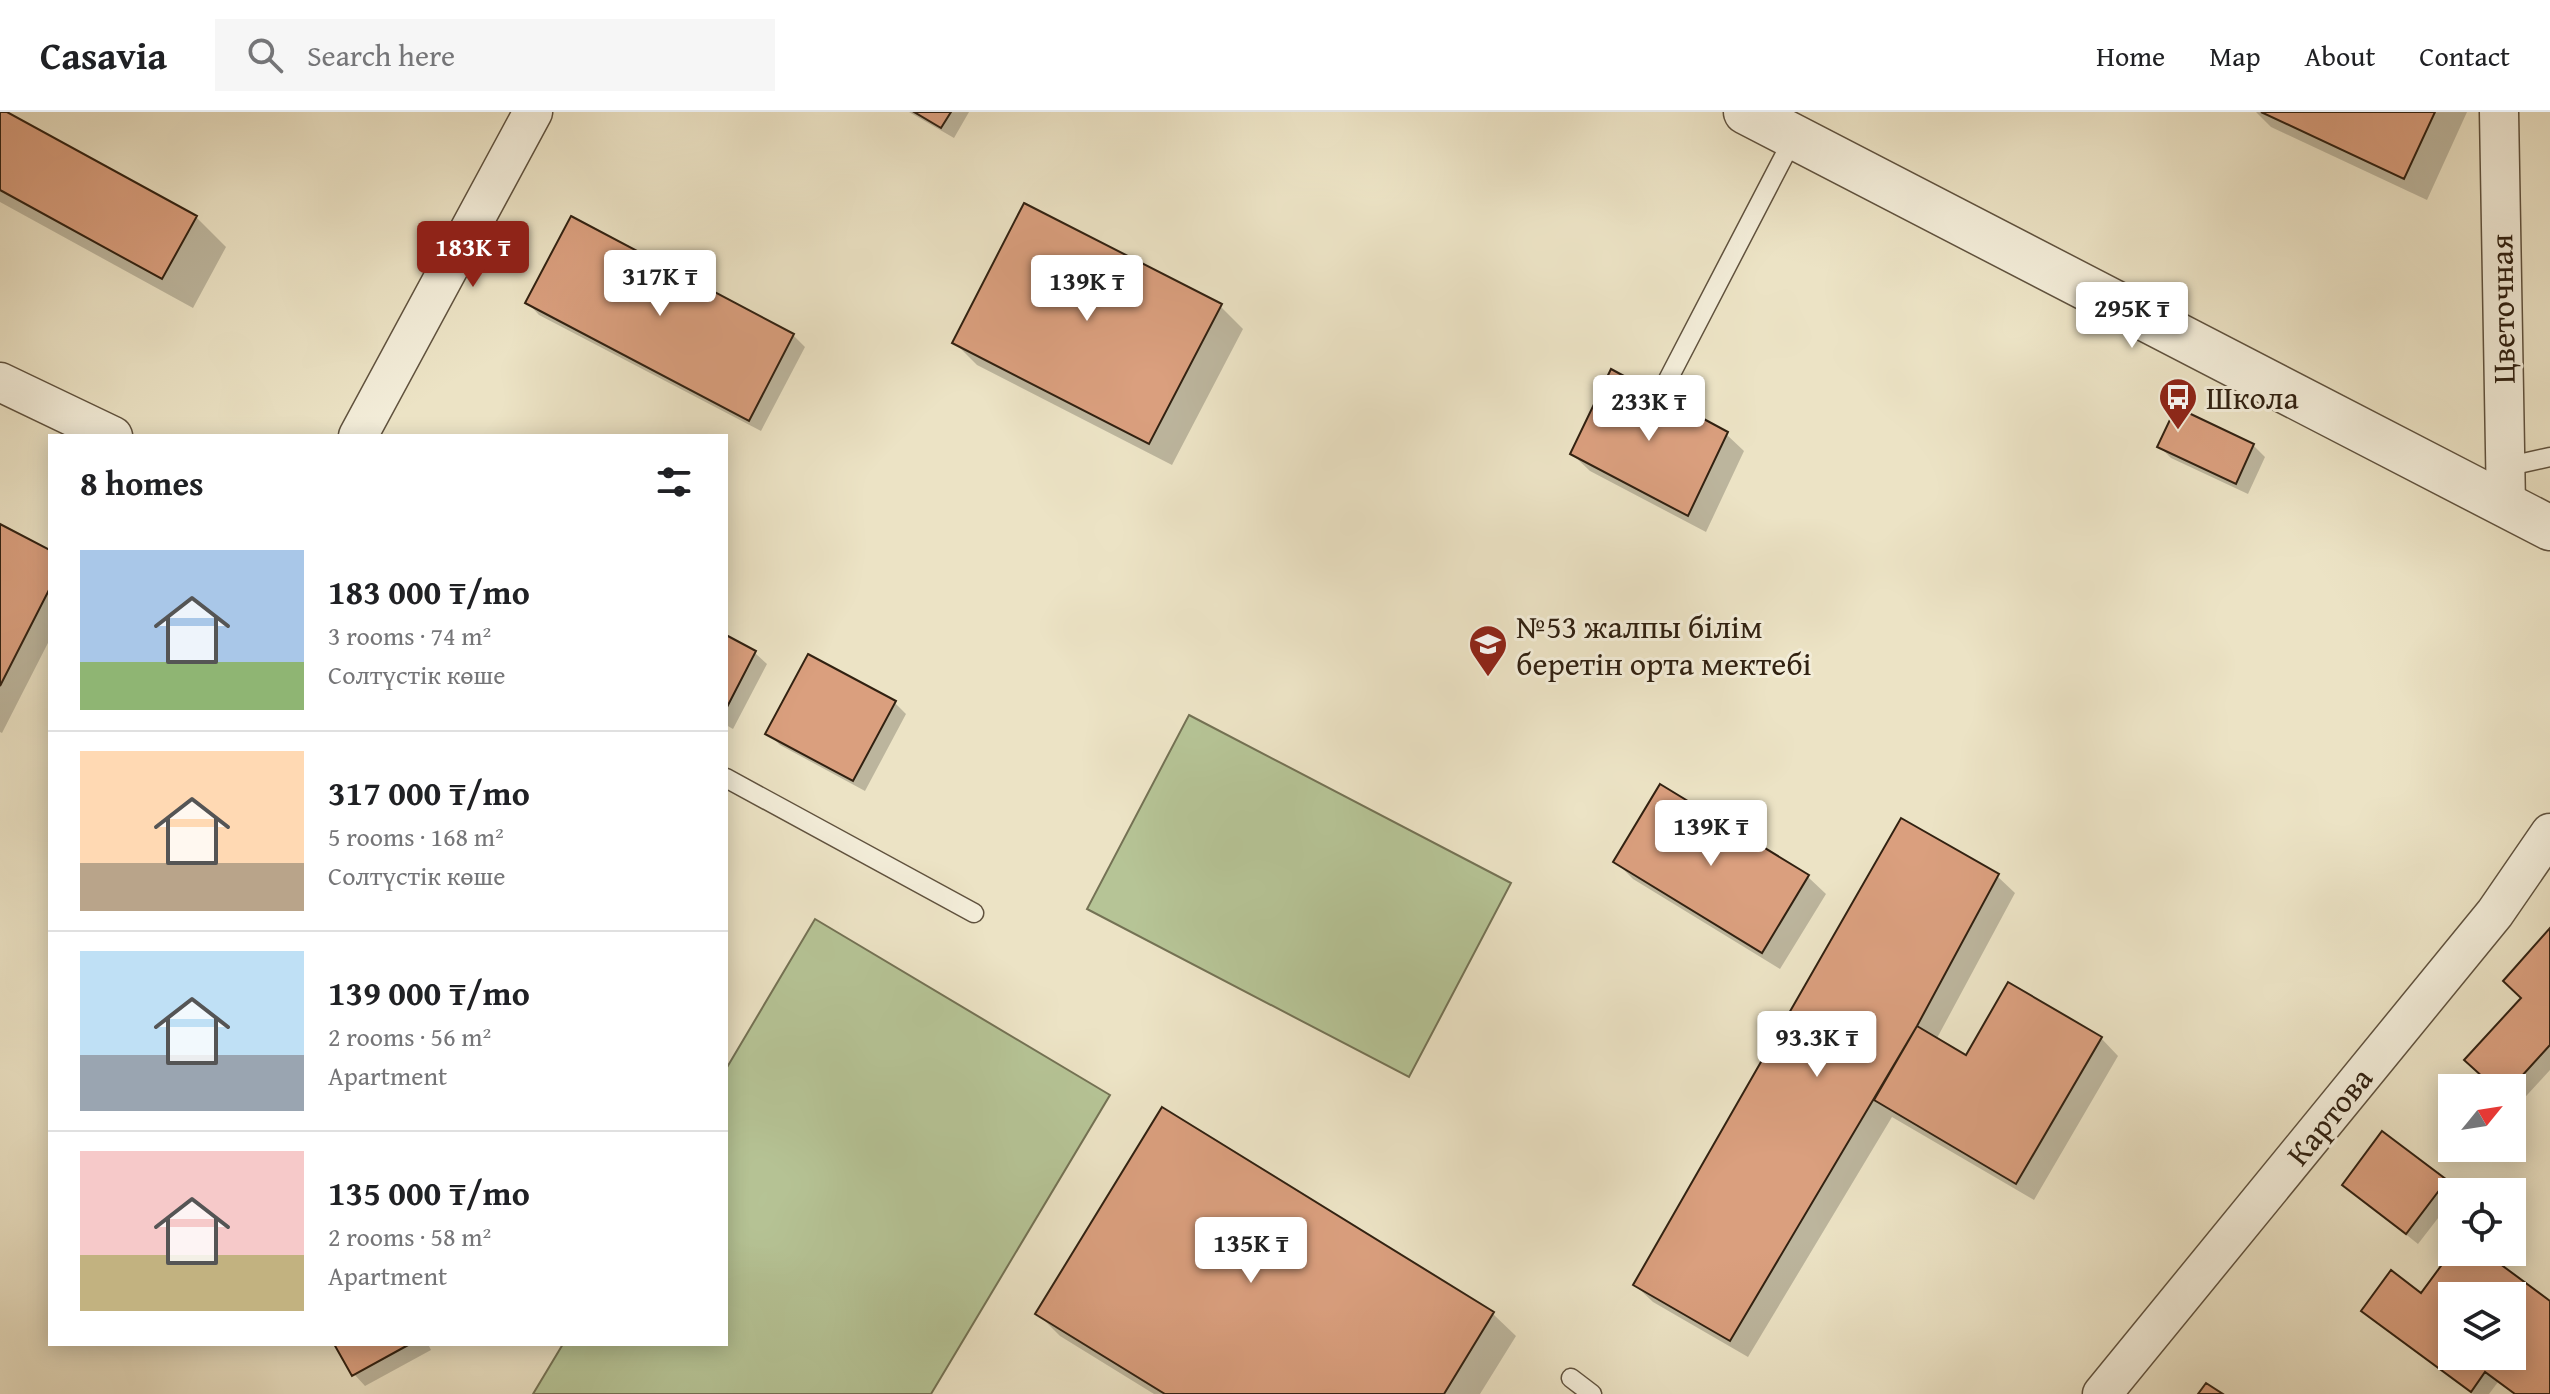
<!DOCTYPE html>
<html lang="en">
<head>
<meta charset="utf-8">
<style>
  :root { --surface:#fff; --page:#f6f6f6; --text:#202124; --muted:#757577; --line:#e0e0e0; --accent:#8f2418 }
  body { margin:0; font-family:"Gentium Book Plus",serif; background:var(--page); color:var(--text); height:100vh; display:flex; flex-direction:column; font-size:30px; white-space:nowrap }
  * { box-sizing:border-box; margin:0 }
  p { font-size:26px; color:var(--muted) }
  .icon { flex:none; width:44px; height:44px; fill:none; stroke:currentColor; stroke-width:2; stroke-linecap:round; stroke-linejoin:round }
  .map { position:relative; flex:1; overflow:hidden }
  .panel { position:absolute; left:48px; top:322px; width:680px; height:912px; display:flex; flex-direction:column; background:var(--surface); border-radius:0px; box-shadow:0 4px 20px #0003 }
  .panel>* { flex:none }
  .needle { width:52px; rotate:60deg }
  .tools { position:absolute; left:2438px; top:962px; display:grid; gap:16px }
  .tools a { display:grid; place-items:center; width:88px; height:88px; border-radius:0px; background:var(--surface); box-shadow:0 4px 20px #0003; font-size:40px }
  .price { position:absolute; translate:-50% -68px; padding:0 18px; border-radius:8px; background:#fff; color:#222; font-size:26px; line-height:52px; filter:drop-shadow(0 2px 4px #0008) }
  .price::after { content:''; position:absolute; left:50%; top:48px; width:24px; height:18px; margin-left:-12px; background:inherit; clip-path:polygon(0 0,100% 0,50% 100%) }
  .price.current { background:var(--accent); color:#fff }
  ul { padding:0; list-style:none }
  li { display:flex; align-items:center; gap:24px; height:200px; padding:0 32px }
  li+li { border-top:2px solid var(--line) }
  li span { display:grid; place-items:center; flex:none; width:224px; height:160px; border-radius:0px; color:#555 }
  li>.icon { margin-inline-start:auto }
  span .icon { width:96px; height:96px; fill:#fffc; stroke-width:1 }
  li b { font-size:34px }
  h2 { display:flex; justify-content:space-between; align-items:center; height:96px; padding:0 32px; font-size:34px }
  header { display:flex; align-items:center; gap:48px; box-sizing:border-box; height:112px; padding:0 40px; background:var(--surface); border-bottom:2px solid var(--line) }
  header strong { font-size:38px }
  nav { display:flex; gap:44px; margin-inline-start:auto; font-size:28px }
  .search { width:560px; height:72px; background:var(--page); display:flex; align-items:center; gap:20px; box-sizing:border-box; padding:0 28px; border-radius:0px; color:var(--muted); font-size:30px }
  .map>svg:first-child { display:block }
</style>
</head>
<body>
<header>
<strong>Casavia</strong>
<div class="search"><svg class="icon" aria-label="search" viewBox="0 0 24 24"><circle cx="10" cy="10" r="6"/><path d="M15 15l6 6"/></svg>Search here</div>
<nav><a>Home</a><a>Map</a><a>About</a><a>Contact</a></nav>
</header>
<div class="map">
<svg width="2550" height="1282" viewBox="0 0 2550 1282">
  <rect width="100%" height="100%" fill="#ece3c5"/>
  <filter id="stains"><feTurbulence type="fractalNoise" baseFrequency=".0025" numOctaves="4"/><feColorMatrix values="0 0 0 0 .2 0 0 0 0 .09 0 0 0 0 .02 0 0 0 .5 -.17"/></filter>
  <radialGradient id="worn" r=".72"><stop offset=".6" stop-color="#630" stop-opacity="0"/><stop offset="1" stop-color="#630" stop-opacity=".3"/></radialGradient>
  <!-- green -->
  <path fill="#b6c496" stroke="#747254" stroke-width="2" d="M1189,603l322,168 -102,194 -322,-168z
    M815,807l295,176 -179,299h-398l30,-50h163v-275z"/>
  <!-- shadow -->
  <path fill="#0003" fill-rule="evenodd" d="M0,0l196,105 30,30 -33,61 -193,-106z
    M909,0h60l-15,26z
    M2256,0h211l-40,88 -156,-73z
    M528,191l265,32 12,12 -44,84 -222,-116z
    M1220,194l23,23 -71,136 -195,-100 -23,-23z
    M1726,322l18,17 -38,81 -116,-61 -18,-17z
    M2253,333l12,12 -17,37 -77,-36 -11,-11z
    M0,415l50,26v86l-48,94 -2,-1z
    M726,525l29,16 12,11 -34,65 -7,-4z
    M895,591l11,11 -41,77 -85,-46 -12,-12z
    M1661,674l147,91 18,17 -46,75 -147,-90 -18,-18z
    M1997,764l18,17 -79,147 30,18 135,-20 17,18 -84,144 -142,-83 -144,240 -95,-55 -18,-17z
    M2550,819v139l-33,36 -5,-4v-14h-15l26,-90z
    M2445,1069l11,11h-4v8l-34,44 -74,-59z
    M2454,1140l96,51v91h-36l-16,-12 -9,12h-16l-98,-72 -12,-12 59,-15zM2452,1184h60v60h-60z
    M1038,1202h455l23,22 -36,58h-326l-94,-58z
    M337,1232h91l3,6 -66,36 -11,-12z"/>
  <!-- building -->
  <path fill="#da9f7e" stroke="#312111" stroke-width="2" fill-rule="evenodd" d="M0,0h7l190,104 -35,63 -162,-89z
    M914,0h37l-10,16z
    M2261,0h174l-31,67z
    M1024,91l198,101 -73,140 -197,-101z
    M571,104l223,118 -45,87 -224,-118z
    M1611,257l117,63 -40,84 -118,-62z
    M2176,295l78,37 -18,40 -79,-37z
    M0,412l50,26v38l-50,98z
    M726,523l30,16 -30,58z
    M808,542l88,47 -43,80 -88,-47z
    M1660,672l149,91 -47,78 -149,-91z
    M1901,706l98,56 -82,152 -187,315 -97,-56z
    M2550,816v117l-39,43h-16l-31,-28 57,-62 -18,-17z
    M2008,870l94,55 -86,147 -142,-84 43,-74 49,29z
    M1162,995l332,205 -50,82h-279l-130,-80z
    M2382,1019l65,49 -41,54 -64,-49z
    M2452,1139l32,1 66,49v93h-35l-30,-22 -14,20 -110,-81 30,-41 30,23zM2452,1184h60v60h-60z
    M334,1232h76l-58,32z
    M2206,1271l17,11h-25z"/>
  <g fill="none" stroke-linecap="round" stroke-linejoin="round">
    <defs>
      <path id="service" d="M1660,283l134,-258
        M2505,355l45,-10
        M726,666l248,135
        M1571,1266l21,16"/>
      <path id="minor" d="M2499,0l7,393
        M0,270l113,54
        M358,324l175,-324
        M2102,1282l393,-481 55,-80"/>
      <path id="tertiary" d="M1746,0l804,416"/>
    </defs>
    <!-- service casing -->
    <use href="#service" stroke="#60523e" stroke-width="21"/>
    <!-- minor casing -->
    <use href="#minor" stroke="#60523e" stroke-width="41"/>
    <!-- tertiary casing -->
    <use href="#tertiary" stroke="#60523e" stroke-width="47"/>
    <!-- service -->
    <use href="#service" stroke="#f3edd9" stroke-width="18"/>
    <!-- minor -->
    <use href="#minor" stroke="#f3edd9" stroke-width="38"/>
    <!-- tertiary -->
    <use href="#tertiary" stroke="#f3edd9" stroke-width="44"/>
  </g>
  <!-- icons -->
  <defs>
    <symbol id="bus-pin" viewBox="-11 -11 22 30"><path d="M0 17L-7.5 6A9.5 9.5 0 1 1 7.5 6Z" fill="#8f2418" stroke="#f3edd9"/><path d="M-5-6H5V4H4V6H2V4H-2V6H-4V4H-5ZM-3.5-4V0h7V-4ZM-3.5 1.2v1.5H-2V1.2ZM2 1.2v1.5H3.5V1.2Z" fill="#fff"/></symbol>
    <symbol id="school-pin" viewBox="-11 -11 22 30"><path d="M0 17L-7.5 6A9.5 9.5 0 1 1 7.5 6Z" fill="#8f2418" stroke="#f3edd9"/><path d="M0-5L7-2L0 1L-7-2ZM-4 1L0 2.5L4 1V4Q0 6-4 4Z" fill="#fff"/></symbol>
  </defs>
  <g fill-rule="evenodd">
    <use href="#bus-pin" x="2156" y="263" width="44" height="60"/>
    <use href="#school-pin" x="1466" y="510" width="44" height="60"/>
  </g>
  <g text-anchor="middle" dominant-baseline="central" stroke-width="6" stroke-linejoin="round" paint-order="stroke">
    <!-- street labels -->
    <g font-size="32" fill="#312111" stroke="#f3edd9">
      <text transform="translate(2502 197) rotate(-91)">Цветочная</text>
      <text transform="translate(2329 1004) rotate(-51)">Картова</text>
    </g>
    <!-- poi labels -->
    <g font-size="32" fill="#312111" stroke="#f3edd9" text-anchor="start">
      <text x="2206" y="285">Школа</text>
      <text x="1516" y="514">№53 жалпы білім<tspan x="1516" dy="37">беретін орта мектебі</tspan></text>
    </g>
  </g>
  <rect width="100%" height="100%" filter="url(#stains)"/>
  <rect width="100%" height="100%" fill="url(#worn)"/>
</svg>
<div class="tools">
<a><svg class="needle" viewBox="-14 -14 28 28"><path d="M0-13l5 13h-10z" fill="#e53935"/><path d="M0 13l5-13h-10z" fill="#757577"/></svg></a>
<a><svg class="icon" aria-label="locate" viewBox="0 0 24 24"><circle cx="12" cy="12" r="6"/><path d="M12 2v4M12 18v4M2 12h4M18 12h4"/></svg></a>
<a><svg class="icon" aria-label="layers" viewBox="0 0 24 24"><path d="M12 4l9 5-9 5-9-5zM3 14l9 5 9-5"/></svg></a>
</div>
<b class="price current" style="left:473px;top:177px">183K ₸</b>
<b class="price" style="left:660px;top:206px">317K ₸</b>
<b class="price" style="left:1087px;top:211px">139K ₸</b>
<b class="price" style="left:2132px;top:238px">295K ₸</b>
<b class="price" style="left:1649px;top:331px">233K ₸</b>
<b class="price" style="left:1711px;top:756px">139K ₸</b>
<b class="price" style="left:1817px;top:967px">93.3K ₸</b>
<b class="price" style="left:1251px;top:1173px">135K ₸</b>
<section class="panel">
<h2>8 homes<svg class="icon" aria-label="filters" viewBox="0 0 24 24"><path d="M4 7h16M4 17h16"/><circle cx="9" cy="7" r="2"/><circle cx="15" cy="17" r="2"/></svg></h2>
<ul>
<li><span style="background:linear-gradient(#a9c7e8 70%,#8fb573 0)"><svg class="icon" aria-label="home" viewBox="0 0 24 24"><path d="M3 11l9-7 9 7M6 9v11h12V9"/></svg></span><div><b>183 000 ₸/mo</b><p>3 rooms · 74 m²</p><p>Солтүстік көше</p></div></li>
<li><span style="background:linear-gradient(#ffd9b3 70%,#b9a48a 0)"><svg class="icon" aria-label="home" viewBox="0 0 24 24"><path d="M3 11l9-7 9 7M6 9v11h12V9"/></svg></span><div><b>317 000 ₸/mo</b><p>5 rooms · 168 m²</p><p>Солтүстік көше</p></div></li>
<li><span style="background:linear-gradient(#bfe0f5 65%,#9aa5b1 0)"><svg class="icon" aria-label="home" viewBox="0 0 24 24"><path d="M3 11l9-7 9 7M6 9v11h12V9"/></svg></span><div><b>139 000 ₸/mo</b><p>2 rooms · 56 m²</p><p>Apartment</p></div></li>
<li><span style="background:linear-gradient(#f6c9c9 65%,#c2b280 0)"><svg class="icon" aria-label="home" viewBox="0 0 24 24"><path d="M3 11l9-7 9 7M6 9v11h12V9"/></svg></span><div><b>135 000 ₸/mo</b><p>2 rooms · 58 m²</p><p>Apartment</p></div></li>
</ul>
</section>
</div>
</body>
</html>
